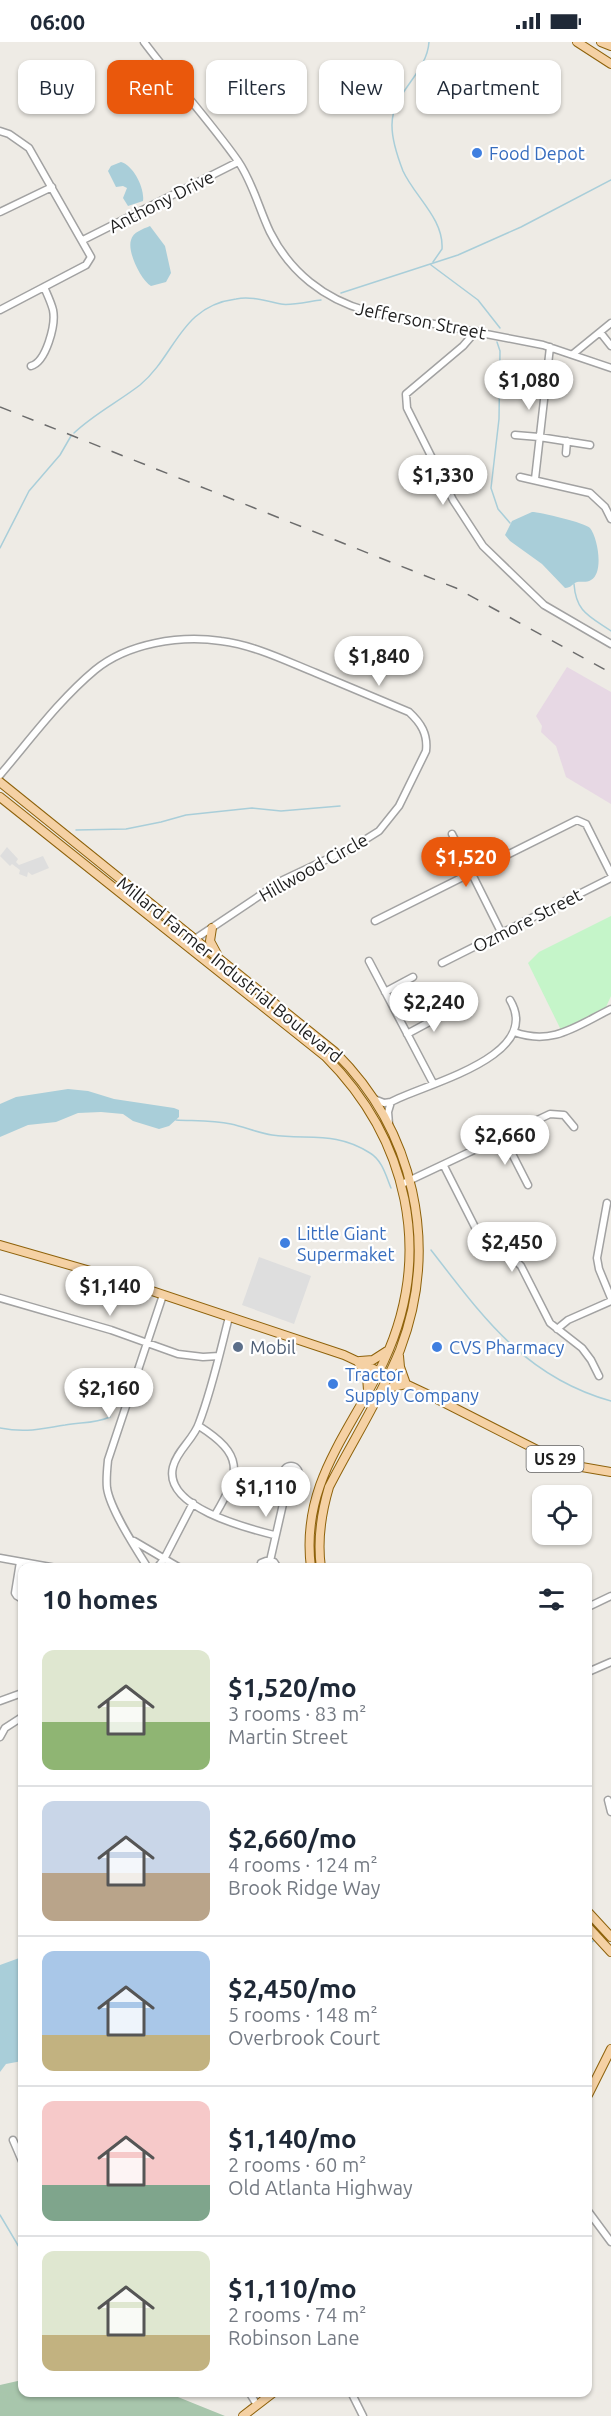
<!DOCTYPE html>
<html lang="en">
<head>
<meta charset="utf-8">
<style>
  :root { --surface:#fff; --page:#f6f6f7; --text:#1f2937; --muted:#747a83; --line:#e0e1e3; --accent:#ea580c }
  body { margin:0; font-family:Ubuntu,sans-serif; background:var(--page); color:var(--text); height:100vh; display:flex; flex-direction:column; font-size:22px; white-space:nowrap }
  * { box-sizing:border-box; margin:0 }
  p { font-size:20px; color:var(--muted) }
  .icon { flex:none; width:33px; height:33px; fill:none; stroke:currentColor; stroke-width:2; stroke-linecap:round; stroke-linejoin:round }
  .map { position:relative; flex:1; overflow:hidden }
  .panel { position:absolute; left:18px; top:1521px; width:574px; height:834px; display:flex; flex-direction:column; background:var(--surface); border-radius:12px; box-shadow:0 2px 4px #0004 }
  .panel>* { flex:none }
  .guide { position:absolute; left:18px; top:18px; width:576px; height:54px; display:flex; gap:12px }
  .controls { position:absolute; left:532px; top:1443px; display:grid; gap:12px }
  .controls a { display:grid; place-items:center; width:60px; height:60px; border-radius:12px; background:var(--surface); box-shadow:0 2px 4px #0004; font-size:30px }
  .price { position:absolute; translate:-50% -51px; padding:0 14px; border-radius:21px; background:#fff; color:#222; font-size:20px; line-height:39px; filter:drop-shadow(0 2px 3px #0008) }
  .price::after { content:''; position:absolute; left:50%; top:36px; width:18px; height:14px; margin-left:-9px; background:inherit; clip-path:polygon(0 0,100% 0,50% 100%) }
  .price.current { background:var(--accent); color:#fff }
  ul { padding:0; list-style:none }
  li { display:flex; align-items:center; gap:18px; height:150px; padding:0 24px }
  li+li { border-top:2px solid var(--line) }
  li span { display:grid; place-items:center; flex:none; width:168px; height:120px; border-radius:12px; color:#555 }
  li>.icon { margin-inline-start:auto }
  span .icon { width:72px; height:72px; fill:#fffc; stroke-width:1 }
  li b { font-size:26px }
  h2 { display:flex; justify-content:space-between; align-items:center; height:72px; padding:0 24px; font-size:26px }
  .chip { padding:0 21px; border-radius:12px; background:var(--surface); box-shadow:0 2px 4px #0004; font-size:21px; line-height:54px }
  .chip.current { background:var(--accent); color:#fff }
  .status { display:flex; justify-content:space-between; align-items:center; height:42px; padding:0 30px; background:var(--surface); direction:ltr }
  .status svg { height:16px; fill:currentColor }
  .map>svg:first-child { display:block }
</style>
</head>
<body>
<div class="status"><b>06:00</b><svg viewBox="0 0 49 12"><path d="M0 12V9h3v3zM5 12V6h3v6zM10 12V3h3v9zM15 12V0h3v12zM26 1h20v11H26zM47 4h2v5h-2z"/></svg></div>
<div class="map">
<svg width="611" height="2374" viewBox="0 0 611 2374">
  <rect width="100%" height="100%" fill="#eeebe5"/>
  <!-- industrial -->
  <path fill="#e7d8e4" d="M567,625l44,25v112l-45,-27 -10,-31 -15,-14 1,-6 -6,-10z"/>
  <!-- cemetery -->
  <path fill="#a8c6ac" d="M22,2338v12l146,1 57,23h-225v-31z"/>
  <!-- park -->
  <path fill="#c5f5c9" d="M611,874v80l-5,11 -45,23 -33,-67 11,-11z"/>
  <!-- parking -->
  <path fill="#dedede" d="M7,805l11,12 -2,3 3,3 24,-9 6,12 -17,7 -4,-3 -1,5 -8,-3 1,-4 -8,-6 -2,2 -10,-10z
    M259,1215l52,19 -17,48 -52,-19z"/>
  <!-- water -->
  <path fill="#a9ced9" d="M121,120c12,3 24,26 22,39l-15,5 -5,-8 4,-10 -4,-2 -7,1 -8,-16 3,-5z
    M150,184l15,20 6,27 -5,9 -15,4c-10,-6 -24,-34 -20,-46 2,-8 12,-11 19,-14z
    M532,470c8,0 54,11 58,16 8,10 14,45 1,52 -5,3 -9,1 -14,2 -5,2 -6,6 -12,6l-23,-24 -32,-23 -5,-6 7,-14z
    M68,1047l20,2 26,8 60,9 5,2v7l-10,9 -10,3 -26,-8 -10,-7 -22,-2 -23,1 -22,9 -28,3 -28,12v-33l16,-7z
    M22,1915v104l-16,3 -6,8v-107z"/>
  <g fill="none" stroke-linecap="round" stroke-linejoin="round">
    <!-- stream -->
    <path stroke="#a9ced9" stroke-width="1.5" d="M429,0c-2,32 -38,51 -37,84 0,14 6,32 11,45 12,26 41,48 39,78l-9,13
      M431,223l47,35 22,28
      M341,251l117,-38 63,-28 90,-47
      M497,300l3,9 -1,68 -8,69 7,21 12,14
      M74,391c20,-19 44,-31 66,-48 36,-30 40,-79 96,-86 15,-3 30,2 45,5 9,2 30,-3 40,-4
      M0,506l29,-57 31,-36 11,-19
      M574,542c2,28 15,32 37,47
      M76,788l50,-1 35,-7 25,-7 66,-7 29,3 59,-5
      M176,1078c18,1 37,0 55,4 14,3 27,9 41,11 36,5 64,-4 98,18 12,7 16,23 21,35
      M431,1208c52,67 94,127 180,151
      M0,1386c26,5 39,1 65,-3 16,-3 29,-1 45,-8
      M588,1902l7,-4
      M0,2173l22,37"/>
    <defs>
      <path id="minor" d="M144,0c30,40 65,78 94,119 15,22 21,48 32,71 20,40 54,67 97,79l176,34 68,23
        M0,89l9,3 20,14 62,109 -5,8 -86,45
        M0,170l52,-25
        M83,198l155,-78
        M476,289l-13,15 -57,48 1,14 46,92 30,46 61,59 67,39
        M600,290l11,14
        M573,312l38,-31
        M31,324c15,-4 25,-41 22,-56 -2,-8 -6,-16 -9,-23
        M515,393l24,2 51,8
        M566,411l1,-12
        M520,435l70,16 15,14 6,12
        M535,437l15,-132
        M0,733c30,-35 59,-75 95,-105 33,-27 85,-35 126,-29 33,4 65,20 95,32 31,13 62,26 93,39 12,11 19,22 17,39l-27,55 -20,25 -24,15 -72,34 -97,65
        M452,792l49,98
        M375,879l202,-101 9,4 25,50
        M369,919l64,122
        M442,921l169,-85
        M385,950l28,-15
        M514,990c39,14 62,-6 97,-23
        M407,992l26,-14 8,-10
        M374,1057l10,4 7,-1 -3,10 1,12
        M391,1060c33,-18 153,-45 119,-102
        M503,1094l25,49
        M444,1124l37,73 31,18 9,9 29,57 32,25 9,12 8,16
        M402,1142l148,-70 14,1 10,12
        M607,1161l-10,55 2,11 12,29
        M0,1256l111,32 67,24 25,3 16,-1
        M229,1275c-9,35 -17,72 -30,106 -5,16 -22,27 -26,44 -10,40 73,61 101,68
        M557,1287l11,-9 43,-19
        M199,1384c45,29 42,45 16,89
        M283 1432a8 8 0 1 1 16 0a8 8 0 1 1-16 0Z
        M134,1499l46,27
        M0,1516l56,10
        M270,1519l18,-79
        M20,1520l-5,31 2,3 5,3
        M148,1526c-12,-19 -38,-59 -41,-80 -1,-9 0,-18 1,-28l55,-165
        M157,1526l7,-9 29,-56
        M260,1526l1,-5 5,-2 8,1 4,6
        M588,1565l23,-11
        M588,1630l23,-10
        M0,1659l22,-8
        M0,1695l5,-9 17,-11
        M608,1758l3,12
        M13,2098l9,21
        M588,2169l23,31
        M249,2350l8,13
        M351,2350l12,24"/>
      <path id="major" d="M577,0l34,22
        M601,0l10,4
        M0,740l335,270c79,78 105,193 65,298 -19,47 -48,92 -71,137 -8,27 -12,53 -8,81
        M0,755l325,259c83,83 109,197 59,305 -33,71 -84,122 -73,207
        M212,886l-2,13 7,13
        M0,1203l101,29 243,81 83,39 126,64 23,8 35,6
        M360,1319l13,-1 14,-9
        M358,1320l9,15 1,13
        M381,1351l11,-6 14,-3 -6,-17 -1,-11
        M588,1870l23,25
        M588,1885l23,25
        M588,2053l23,-46
        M243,2374l31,-24"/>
    </defs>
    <!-- minor casing -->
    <use href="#minor" stroke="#a2a2a2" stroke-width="9"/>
    <!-- major casing -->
    <use href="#major" stroke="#8e620b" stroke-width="10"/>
    <!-- minor -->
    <use href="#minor" stroke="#fff" stroke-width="6"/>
    <!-- major -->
    <use href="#major" stroke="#f5d1a4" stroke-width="8"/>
    <!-- rail -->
    <path stroke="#6c6c6c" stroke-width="1.5" stroke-dasharray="12 12" stroke-linecap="butt" d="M0,365l456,181 155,85"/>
  </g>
  <!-- markers -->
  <g fill="#3f7fe0" stroke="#fff" stroke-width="2">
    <circle cx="477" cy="111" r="6"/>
    <circle cx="285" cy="1201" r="6"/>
    <circle cx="437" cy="1305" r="6"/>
    <circle cx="333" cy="1342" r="6"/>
  </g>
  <circle fill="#5c6f8a" stroke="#fff" stroke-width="2" cx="238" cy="1305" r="6"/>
  <g text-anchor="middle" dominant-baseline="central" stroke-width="4.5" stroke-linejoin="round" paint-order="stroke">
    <!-- shield labels -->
    <rect fill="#fff" stroke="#626262" stroke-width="1.5" x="526.5" y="1404" width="57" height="26" rx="4.5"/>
    <g font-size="16" font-weight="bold" fill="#1e1e1e">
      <text x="555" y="1417">US 29</text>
    </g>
    <!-- shop labels -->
    <g font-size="18" fill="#366cbe" stroke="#fff" text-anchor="start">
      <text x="489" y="111">Food Depot</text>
      <text x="297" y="1191">Little Giant<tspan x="297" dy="21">Supermaket</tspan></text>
      <text x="449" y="1305">CVS Pharmacy</text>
      <text x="345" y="1332">Tractor<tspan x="345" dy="21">Supply Company</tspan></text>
    </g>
    <!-- street labels -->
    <g font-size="18" fill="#1e1e1e" stroke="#fff">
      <text transform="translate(161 159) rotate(-27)">Anthony Drive</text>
      <text transform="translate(421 278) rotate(11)">Jefferson Street</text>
      <text transform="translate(313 825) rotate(-29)">Hillwood Circle</text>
      <text transform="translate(527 878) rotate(-27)">Ozmore Street</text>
      <text transform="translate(230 927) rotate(39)">Millard Farmer Industrial Boulevard</text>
    </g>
    <!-- service labels -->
    <g font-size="18" fill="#4e5e75" stroke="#fff" text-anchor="start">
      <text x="250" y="1305">Mobil</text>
    </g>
  </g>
</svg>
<div class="controls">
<a><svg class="icon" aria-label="locate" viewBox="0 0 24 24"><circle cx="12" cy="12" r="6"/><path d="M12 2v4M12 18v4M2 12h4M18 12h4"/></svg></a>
</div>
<b class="price" style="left:529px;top:369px">$1,080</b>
<b class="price" style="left:443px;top:464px">$1,330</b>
<b class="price" style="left:379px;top:645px">$1,840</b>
<b class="price current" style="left:466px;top:846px">$1,520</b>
<b class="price" style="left:434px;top:991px">$2,240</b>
<b class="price" style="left:505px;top:1124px">$2,660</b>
<b class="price" style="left:512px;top:1231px">$2,450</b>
<b class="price" style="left:110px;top:1275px">$1,140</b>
<b class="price" style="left:109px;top:1377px">$2,160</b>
<b class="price" style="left:266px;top:1476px">$1,110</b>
<div class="guide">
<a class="chip">Buy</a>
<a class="chip current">Rent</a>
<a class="chip">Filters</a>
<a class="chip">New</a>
<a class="chip">Apartment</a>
</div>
<section class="panel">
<h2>10 homes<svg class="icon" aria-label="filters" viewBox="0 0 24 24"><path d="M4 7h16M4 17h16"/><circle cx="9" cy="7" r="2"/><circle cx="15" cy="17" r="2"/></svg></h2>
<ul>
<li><span style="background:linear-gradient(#dfe7d0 60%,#8fb573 0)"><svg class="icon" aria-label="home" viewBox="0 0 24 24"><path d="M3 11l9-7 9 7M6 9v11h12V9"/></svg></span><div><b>$1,520/mo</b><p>3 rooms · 83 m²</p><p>Martin Street</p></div></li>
<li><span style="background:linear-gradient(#c9d6e8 60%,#b9a48a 0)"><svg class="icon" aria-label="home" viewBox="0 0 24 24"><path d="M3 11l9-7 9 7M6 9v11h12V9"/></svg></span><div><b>$2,660/mo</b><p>4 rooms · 124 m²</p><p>Brook Ridge Way</p></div></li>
<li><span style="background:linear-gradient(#a9c7e8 70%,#c2b280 0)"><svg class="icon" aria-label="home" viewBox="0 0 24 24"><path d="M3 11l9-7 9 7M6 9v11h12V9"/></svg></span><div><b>$2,450/mo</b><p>5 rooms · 148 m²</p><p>Overbrook Court</p></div></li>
<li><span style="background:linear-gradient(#f6c9c9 70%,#7fa58c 0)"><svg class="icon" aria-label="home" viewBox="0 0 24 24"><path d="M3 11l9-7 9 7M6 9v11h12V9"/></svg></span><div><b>$1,140/mo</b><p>2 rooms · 60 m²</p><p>Old Atlanta Highway</p></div></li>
<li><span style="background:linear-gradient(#dfe7d0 70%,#c2b280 0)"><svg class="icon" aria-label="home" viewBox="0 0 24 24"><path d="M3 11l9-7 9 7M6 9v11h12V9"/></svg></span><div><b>$1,110/mo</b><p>2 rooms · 74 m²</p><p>Robinson Lane</p></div></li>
</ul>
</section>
</div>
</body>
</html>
